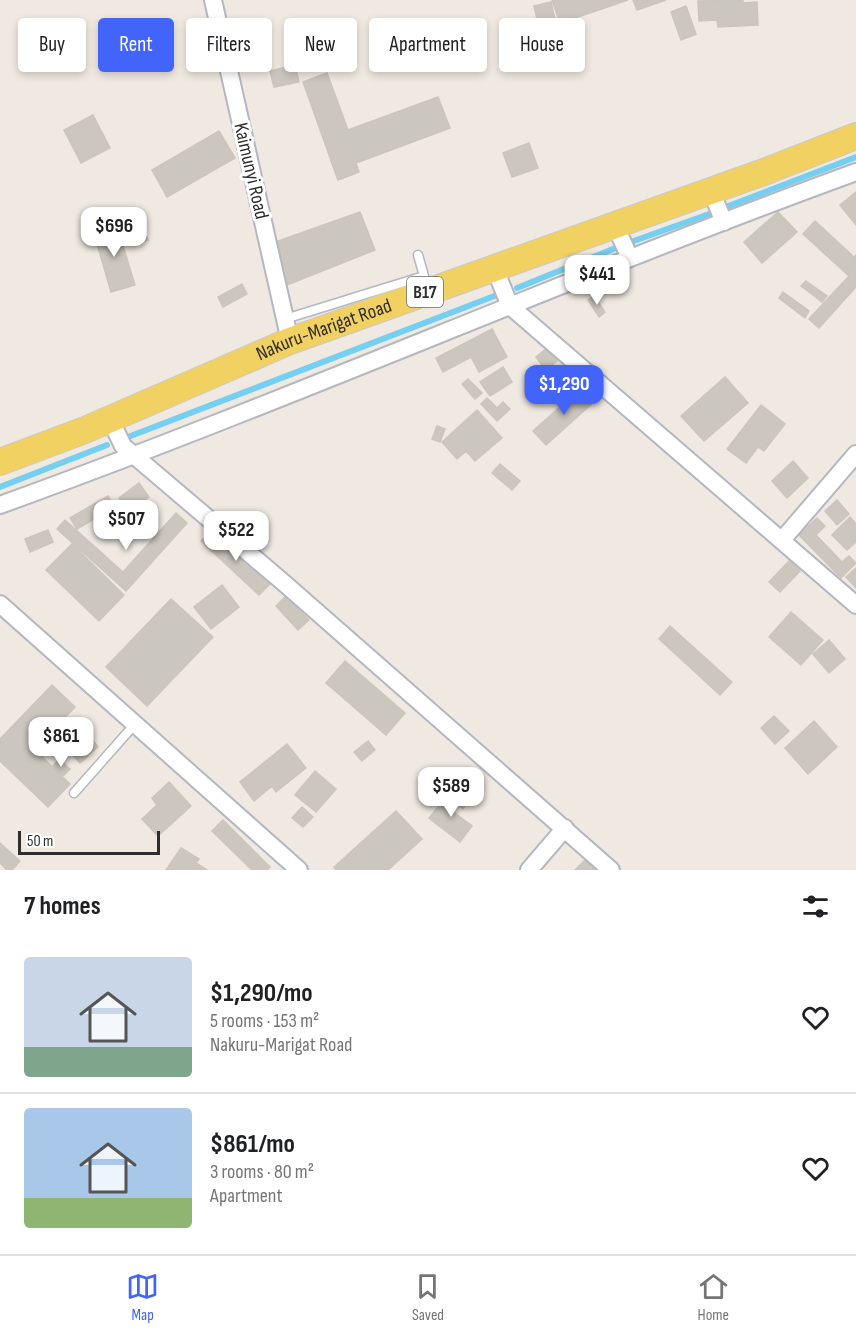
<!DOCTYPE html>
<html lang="en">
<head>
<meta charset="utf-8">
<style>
  :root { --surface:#fff; --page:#f2f2f2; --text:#202124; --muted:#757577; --line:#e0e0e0; --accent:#4264fb }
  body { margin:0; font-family:"Sofia Sans Condensed",sans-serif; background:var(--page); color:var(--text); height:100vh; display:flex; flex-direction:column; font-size:22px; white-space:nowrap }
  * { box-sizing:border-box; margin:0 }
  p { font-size:20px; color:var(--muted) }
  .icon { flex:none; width:33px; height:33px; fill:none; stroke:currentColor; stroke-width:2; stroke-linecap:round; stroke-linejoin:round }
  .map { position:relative; height:870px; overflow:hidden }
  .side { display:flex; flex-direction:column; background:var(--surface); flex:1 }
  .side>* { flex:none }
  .top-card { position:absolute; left:18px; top:18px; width:820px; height:54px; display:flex; gap:12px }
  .scale { position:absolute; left:18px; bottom:15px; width:142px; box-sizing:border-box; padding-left:6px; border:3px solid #2e2e2e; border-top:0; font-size:16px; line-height:21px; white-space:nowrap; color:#2e2e2e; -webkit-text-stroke:4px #fff; paint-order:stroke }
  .price { position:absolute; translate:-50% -51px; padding:0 14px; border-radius:12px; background:#fff; color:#222; font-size:20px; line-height:39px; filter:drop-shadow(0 2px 3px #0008) }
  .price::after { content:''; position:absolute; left:50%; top:36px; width:18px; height:14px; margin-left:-9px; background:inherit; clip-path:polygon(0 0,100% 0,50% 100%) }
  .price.active { background:var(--accent); color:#fff }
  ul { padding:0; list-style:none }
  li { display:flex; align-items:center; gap:18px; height:150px; padding:0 24px }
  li+li { border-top:2px solid var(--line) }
  li span { display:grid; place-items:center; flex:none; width:168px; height:120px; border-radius:6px; color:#555 }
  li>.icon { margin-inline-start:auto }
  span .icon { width:72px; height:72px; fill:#fffc; stroke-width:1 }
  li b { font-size:26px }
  h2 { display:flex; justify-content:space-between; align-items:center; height:72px; padding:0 24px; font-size:26px }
  .chip { padding:0 21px; border-radius:6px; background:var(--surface); box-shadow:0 3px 9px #0003; font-size:21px; line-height:54px }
  .chip.active { background:var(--accent); color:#fff }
  .tabs { display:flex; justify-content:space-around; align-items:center; height:84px; border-top:2px solid var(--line); background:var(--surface); font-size:16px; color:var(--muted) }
  .tabs a { display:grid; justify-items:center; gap:3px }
  .tabs .active { color:var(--accent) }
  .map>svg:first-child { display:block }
</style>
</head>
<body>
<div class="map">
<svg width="856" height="870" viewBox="0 0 856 870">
  <rect width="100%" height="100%" fill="#efe9e1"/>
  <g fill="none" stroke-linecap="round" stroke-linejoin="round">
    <!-- stream -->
    <path stroke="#75cff0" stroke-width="6" d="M726,207l130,-50
      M631,242l81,-29
      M517,288l101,-41
      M128,437l369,-142
      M0,487l107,-42"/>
  </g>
  <!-- building -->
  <path fill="#cbc7bf" stroke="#cbc5ba" stroke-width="1.5" d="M552,0h76l-68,23z
    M633,0h33l-29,10z
    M743,0v3l14,-1 1,23 -40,2 -1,-7 -18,1 -1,-20z
    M551,2l4,17 -17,4 -4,-17z
    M686,6l10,28 -15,6 -10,-28z
    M330,32l4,14 -12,4 -5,-14z
    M295,65l4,17 -25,5 -4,-16z
    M327,73l21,57 90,-33 12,31 -94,35 3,9 -21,8 -35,-98z
    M93,115l17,33 -29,15 -17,-33z
    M219,131l16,27 -68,39 -15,-27z
    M529,143l9,25 -26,9 -9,-24z
    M856,192v33l-16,-20z
    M360,212l15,38 -88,35 -17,-41z
    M778,212l19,20 -35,31 -18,-21z
    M815,221l39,36 2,-2v32l-37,41 -10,-9 40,-43 -46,-42z
    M116,223l19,62 -24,7 -18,-62z
    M141,224l7,16 -14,5 -7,-16z
    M806,281l21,15 -5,6 -21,-16z
    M242,284l5,10 -24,13 -5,-10z
    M783,292l26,19 -4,7 -26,-20z
    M594,296l11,16 -6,5 -11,-17z
    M492,329l15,28 -28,15 -8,-15 -28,15 -7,-14z
    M547,348l10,13 -11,9 -10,-13z
    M503,367l9,15 -22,14 -10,-14z
    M725,377l23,26 -44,38 -23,-25z
    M468,379l14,14 -7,6 -13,-15z
    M582,387l13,14 -49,44 -13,-14z
    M487,398l10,10 6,-6 7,7 -13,12 -16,-17z
    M761,405l24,19 -21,27 -6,-4 -12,16 -19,-14z
    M477,410l25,28 -27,23 -9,-10 -9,8 -15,-17z
    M437,426l8,3 -5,13 -8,-3z
    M793,461l15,17 -21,20 -15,-17z
    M500,464l20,17 -8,9 -20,-17z
    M139,483l10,14 -7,5 4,6 -13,10 -14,-20z
    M108,496l8,13 -5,3 5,9 -8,4 -3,-5 -7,5 -4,-6 -17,10 -7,-11z
    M837,500l12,14 -12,11 -12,-14z
    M176,513l11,10 -61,68 -69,-62 8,-9 58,52z
    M850,517l6,7v18l-9,8 -15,-15z
    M817,518l8,8 -9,9 26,27 7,-6 7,7 -15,15 -42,-43z
    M213,529l58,54 -12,12 -58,-54z
    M48,530l5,12 -23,10 -5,-13z
    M72,544l52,51 -25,26 -53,-51z
    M789,561l11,10 -20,21 -11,-10z
    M856,568v20l-10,-11z
    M222,585l17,22 -28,22 -17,-22z
    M286,596l23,24 -11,10 -22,-24z
    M171,599l42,38 -66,69 -41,-39z
    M791,612l32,28 -22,25 -32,-28z
    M670,626l62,56 -12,13 -61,-56z
    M829,640l16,19 -16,14 -16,-19z
    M345,661l60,52 -19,22 -60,-52z
    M52,685l23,22 -41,42 36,35 -22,23 -48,-46v-22z
    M774,716l15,15 -14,13 -14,-16z
    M814,721l23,26 -29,27 -23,-26z
    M87,733l11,14 -10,8 -11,-14z
    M368,741l7,9 -13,11 -8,-9z
    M287,744l19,24 -30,24 -4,-6 -18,15 -14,-19z
    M77,745l11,11 -8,7 -11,-12z
    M59,759l11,10 -7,7 -10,-10z
    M315,771l21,18 -20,23 -21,-17z
    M169,782l22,24 -33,30 -16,-17 15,-14 -5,-7z
    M449,793l16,13 -2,3 -6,-5 -5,7 20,15 -12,16 -31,-24z
    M302,807l11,10 -10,10 -11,-9z
    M396,811l26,28 -34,31h-52l-2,-3z
    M223,820l47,47 -3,3h-15l-40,-39z
    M0,843l20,18 -8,9h-5l-7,-7z
    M181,848l18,11 -3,4 11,7h-41z
    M585,860l10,10h-20z"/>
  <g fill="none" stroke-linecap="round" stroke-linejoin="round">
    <defs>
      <path id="lane" d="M285,319l139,-43 -6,-21
        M74,793l61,-69"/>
      <path id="street" d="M213,0l77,341
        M711,191l13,31
        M615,225l15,33
        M494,267l16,39 346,299
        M110,419l13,27 161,137 327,287
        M0,505c288,-104 568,-228 856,-333
        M782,540l74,-86
        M0,604l299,266
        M529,870l36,-42"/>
      <g id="primary">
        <path id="s1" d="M0,462l85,-32 205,-89 474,-169 92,-36"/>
      </g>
    </defs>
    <!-- lane casing -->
    <use href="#lane" stroke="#b4b7c1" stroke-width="11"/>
    <!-- street casing -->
    <use href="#street" stroke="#b4b7c1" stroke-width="20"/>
    <!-- primary casing -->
    <use href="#primary" stroke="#c9c9c9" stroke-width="28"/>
    <!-- lane -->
    <use href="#lane" stroke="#fff" stroke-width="8"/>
    <!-- street -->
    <use href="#street" stroke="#fff" stroke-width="16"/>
    <!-- primary -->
    <use href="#primary" stroke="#f2d163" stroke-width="26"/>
  </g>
  <g text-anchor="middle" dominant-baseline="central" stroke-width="6" stroke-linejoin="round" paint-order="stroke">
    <!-- shield labels -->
    <rect fill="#fff" stroke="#6d6d6d" stroke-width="1.5" x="407" y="277" width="36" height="30" rx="4.5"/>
    <g font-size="18" font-weight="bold" fill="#2e2e2e">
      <text x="425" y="292">B17</text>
    </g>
    <!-- street labels -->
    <g font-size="20" fill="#2e2e2e" stroke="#fff">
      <text transform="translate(251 171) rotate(77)">Kaimunyi Road</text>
      <text stroke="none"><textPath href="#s1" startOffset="350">Nakuru-Marigat Road</textPath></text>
    </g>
  </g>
</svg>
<div class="scale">50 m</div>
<b class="price" style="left:114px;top:258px">$696</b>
<b class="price" style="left:597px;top:306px">$441</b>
<b class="price active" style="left:564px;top:416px">$1,290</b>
<b class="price" style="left:126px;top:551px">$507</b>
<b class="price" style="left:236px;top:562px">$522</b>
<b class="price" style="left:61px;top:768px">$861</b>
<b class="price" style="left:451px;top:818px">$589</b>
<div class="top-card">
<a class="chip">Buy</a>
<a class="chip active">Rent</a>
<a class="chip">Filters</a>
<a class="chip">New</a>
<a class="chip">Apartment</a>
<a class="chip">House</a>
</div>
</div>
<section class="side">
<h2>7 homes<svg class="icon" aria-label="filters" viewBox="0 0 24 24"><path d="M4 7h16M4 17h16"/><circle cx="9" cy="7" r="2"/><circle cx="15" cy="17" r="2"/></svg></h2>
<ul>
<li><span style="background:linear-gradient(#c9d6e8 75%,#7fa58c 0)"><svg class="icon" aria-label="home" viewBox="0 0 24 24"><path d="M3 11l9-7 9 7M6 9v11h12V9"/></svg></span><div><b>$1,290/mo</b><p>5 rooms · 153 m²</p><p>Nakuru-Marigat Road</p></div><svg class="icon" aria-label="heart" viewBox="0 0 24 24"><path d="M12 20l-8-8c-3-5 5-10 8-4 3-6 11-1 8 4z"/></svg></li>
<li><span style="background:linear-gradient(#a9c7e8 75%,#8fb573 0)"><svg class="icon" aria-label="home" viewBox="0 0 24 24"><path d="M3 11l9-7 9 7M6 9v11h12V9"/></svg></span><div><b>$861/mo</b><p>3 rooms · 80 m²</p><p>Apartment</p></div><svg class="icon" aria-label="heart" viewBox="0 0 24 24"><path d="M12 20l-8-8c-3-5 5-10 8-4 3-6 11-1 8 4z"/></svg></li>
</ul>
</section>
<nav class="tabs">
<a class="active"><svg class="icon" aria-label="map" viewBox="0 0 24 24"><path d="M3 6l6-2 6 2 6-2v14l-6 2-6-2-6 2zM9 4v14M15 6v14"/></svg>Map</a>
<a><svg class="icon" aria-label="saved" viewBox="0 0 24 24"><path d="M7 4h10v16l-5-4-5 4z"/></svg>Saved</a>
<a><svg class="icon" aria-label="home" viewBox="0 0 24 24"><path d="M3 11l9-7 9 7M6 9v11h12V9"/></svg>Home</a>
</nav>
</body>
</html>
